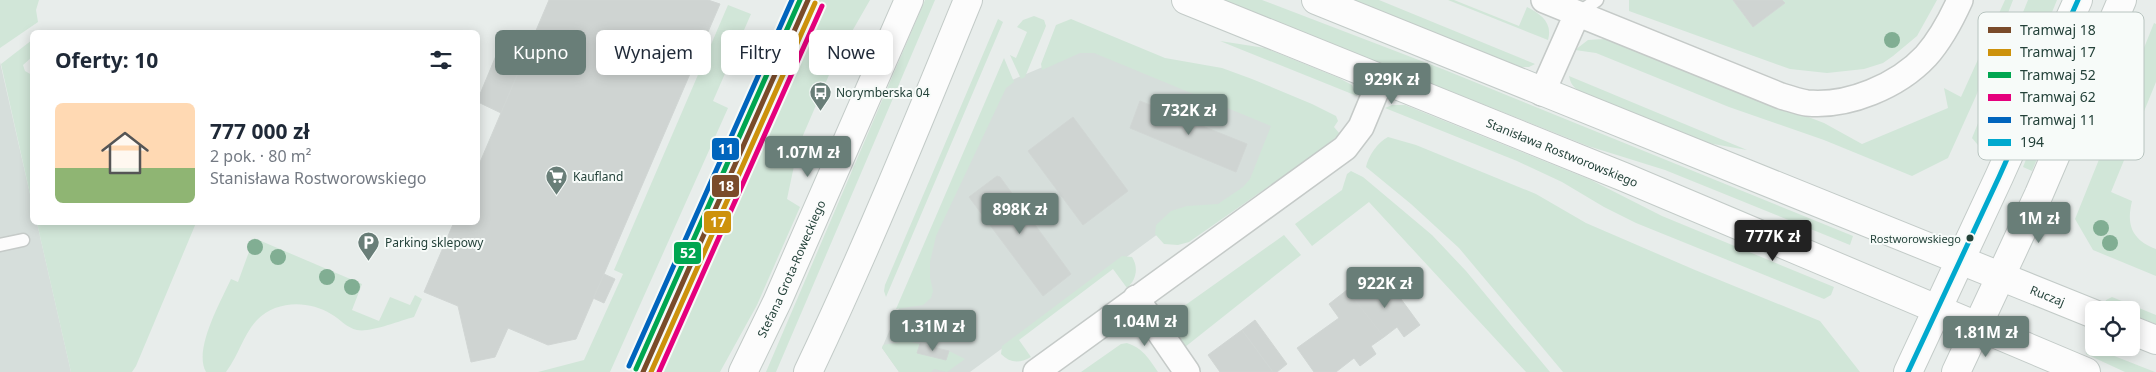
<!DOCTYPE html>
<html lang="pl">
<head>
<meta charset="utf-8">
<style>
  :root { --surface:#fff; --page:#f2f2f3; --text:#1f2937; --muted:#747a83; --line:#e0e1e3; --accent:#697e78 }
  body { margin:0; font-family:"Noto Sans",sans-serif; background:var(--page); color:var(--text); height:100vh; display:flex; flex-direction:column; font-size:19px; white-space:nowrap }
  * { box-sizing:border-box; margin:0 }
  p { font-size:16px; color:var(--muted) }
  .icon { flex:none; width:28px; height:28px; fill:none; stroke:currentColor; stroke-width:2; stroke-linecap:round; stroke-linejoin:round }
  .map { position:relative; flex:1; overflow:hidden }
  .side { position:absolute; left:30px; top:30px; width:450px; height:195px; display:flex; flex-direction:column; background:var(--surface); border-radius:8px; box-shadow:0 2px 12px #0003 }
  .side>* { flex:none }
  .top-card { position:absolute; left:495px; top:30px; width:475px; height:45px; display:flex; gap:10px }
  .tools { position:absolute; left:2085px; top:301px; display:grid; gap:10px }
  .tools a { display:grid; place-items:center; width:55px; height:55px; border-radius:8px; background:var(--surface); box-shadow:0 2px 12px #0003; font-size:25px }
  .price { position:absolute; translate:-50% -42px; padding:0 11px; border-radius:5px; background:var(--accent); color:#fff; font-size:16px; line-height:32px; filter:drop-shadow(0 1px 2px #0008) }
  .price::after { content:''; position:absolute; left:50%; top:30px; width:15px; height:11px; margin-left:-8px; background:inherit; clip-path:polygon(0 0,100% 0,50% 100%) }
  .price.on { background:#222; color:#fff }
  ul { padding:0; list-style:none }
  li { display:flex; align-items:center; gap:15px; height:125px; padding:0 25px }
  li+li { border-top:1px solid var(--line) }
  li span { display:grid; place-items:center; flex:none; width:140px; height:100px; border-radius:8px; color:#555 }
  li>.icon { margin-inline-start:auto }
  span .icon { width:60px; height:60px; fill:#fffc; stroke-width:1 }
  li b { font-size:21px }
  h2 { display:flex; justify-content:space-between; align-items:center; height:60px; padding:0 25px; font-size:21px }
  .tag { padding:0 18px; border-radius:8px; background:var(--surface); box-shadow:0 2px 12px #0003; font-size:18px; line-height:45px }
  .tag.on { background:var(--accent); color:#fff }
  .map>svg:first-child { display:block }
</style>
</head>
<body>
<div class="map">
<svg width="2156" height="372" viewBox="0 0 2156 372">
  <rect width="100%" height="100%" fill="#e8edeb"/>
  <!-- built -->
  <path fill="#d6dedb" d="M1088,48l193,77 23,20 -89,69 -19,-8 -226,166h-71l-17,-24 111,-260z
    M0,62l32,141v19l5,1 34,149h-71z"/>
  <!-- green -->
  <path fill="#d1e6d8" d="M0,0h39l-3,10 2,12 -38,26z
    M817,0h53l-35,61 -37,86 -11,52 13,8 -43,98 -37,67h-83l121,-271 13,5z
    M925,0h10l-159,372h-10z
    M1221,0h41l183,70 408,166 -3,9 -185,-75 -77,-24z
    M1353,0h26l156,64 -6,3h-12z
    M1448,0h6l65,26 8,-19c14,7 26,16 21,33z
    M1629,0h104l20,27 32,-24 -3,-3h155l-20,36 -24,20 -10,7 -19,6 -37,4 -37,-4 -161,-58z
    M2005,0h8l-37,96 -28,62 -36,18 -88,-36 -95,-33 -133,-54 -21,-3 13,-10 16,-1 220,84 38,21 86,-36 -4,-20 17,9z
    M2028,0h29l-64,157 -10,-6 -11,-13z
    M728,5l23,9 -38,87 15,7 -118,264h-72l46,-12 39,-86 -9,-4z
    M1034,16l10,4 2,6 -21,51 -4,2 -11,-24 6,3 11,-26 -10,-5 6,-7z
    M998,19l5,3 -117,275 -2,-6 1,-6z
    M1071,19l94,39 57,10 30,11 60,25 24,12 2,5 -4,6 6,7 -22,18 -129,90 -11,3 -14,-1 -9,-10 1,-9 15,-14 16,-5 31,-2 25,-17 7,-8 21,-53 -177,-73h-14l-38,17 -1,-6 15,-39z
    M2154,23l2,1v58l-45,110 21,9c-6,24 0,39 24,48v27l-63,-26 -18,-31z
    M2078,39l6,6 -52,126 -9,-4 46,-116z
    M32,40v17l-9,8 2,6 7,4v128l-31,-139z
    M1220,41l45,7 74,30 13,7 5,11z
    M1004,58l10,24 -8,6 -70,148 -6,26v15l3,14 -2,7 -8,7 -27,4z
    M1569,76l178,74 -45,-8 -116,-47c-9,-5 -15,-8 -17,-19z
    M1392,105h13l186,75 71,36 172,71 -3,8 -7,4 -188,-76 -32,-16 -42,-25 -45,-21 -132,-53z
    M1388,137l28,8 120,49 50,29 109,47 125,51 40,51h-297l-104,-124 -48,-44 -45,-37c2,-11 12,-25 22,-30z
    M1351,171l12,6 69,58 34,36 84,101h-24l-157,-170 -57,44 -17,-22 47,-34 5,-16z
    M37,223h159l-60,143 -4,6h-61z
    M1284,235l17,20 -116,92 -11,-17 -4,-14z
    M254,238l108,46 -10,26 27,11 11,-24 20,8 5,-10 7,4 -8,18c-15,4 -45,16 -57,13 -10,-2 -17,-11 -26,-16 -22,-14 -55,-14 -74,6 -14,15 -18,35 -31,52h-20c-13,-22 15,-71 25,-93l7,3z
    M1122,256l10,1c7,11 4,23 -5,31l-14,-19 -94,71 12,17c-12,7 -21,6 -30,-3l1,-8z
    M2112,297l44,18v9l-25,-10v-4h-9l-17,-7 1,-3z
    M907,341l13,3 -2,8 28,7 3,-8 16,8 -18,13 -13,-3 -3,3h-32l-17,-24 1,-3z
    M1127,343c16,5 22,16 31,29h-77l40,-28z
    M2089,346l5,2 61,24h-30l-39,-18z"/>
  <!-- building -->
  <path fill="#cfd4d2" stroke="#d1d6d4" d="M549,0h159l12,4 -144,335 -28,6 -40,-17 -13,29 -24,5 -13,-56 -34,-14 30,-70h24v-55z
    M1733,0h49l3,3 -32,24z
    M512,31l20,9 -31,73 -23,-11v-3l27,-65z
    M1140,101l107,43 -11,28 -106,-44z
    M1073,117l55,74 -45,34 -55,-74z
    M997,176l3,1 71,97 -28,22 -74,-99z
    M604,274l11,5 -11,24 -11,-5z
    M1387,280l33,45 -16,12 -7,-10 -13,10 -37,-47 13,-9 9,12z
    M1347,290l37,47 -13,9 5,8 -16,12 -6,-8 -18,14h-22l-17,-24 42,-30 -10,-14z
    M1255,320l32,44 -10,8h-4l-31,-42z
    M1242,330l31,42h-53l-12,-17z
    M920,344l29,7 -3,9 -29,-7z"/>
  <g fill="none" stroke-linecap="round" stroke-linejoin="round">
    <defs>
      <path id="lane" d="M1577,14l20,-14
        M0,245l23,-5"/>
      <path id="street" d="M1544,0l237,96c8,2 18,6 26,7 41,4 91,-17 119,-47 15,-17 25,-36 34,-56
        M1542,93l35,-79
        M1136,298l51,74
        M1036,372l309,-224 16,-21 20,-48"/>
      <g id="secondary">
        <path id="s1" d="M1186,0l438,177 462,195"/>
        <path id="s2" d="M1316,0l778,314"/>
        <path d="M2131,330l25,10"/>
        <path id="s3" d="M743,372l34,-70 132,-302"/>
        <path d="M808,372c58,-122 109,-247 160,-372"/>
        <path d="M1908,372l91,-195 79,-177"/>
        <path d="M1956,372l83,-178 83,-194"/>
      </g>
    </defs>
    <!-- lane casing -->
    <use href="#lane" stroke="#c5cac8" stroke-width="15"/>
    <!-- street casing -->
    <use href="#street" stroke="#c5cac8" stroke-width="28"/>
    <!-- secondary casing -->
    <use href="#secondary" stroke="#c3cbc8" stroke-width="30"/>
    <!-- lane -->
    <use href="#lane" stroke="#fcfcfc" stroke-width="12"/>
    <!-- street -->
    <use href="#street" stroke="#fcfcfc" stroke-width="25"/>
    <!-- secondary -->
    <use href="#secondary" stroke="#fcfcfc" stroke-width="28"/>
    <defs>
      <path id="bus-1" d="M1908,372l91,-195 79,-177"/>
    </defs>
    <!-- bus-1 casing -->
    <use href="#bus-1" stroke="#f7fbf9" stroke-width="9"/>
    <!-- bus-1 -->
    <use href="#bus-1" stroke="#00a9ce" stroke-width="5"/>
    <defs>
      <path id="tram-1" d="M643,372l165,-372"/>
      <path id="tram-2" d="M651,372l164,-369"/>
      <path id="tram-3" d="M636,369l164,-369"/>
      <path id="tram-4" d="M659,372l163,-366"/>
      <path id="tram-5" d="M629,366l163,-366"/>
    </defs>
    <!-- tram-1 casing -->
    <use href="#tram-1" stroke="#f7fbf9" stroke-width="9"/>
    <!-- tram-2 casing -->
    <use href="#tram-2" stroke="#f7fbf9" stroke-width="9"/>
    <!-- tram-3 casing -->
    <use href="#tram-3" stroke="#f7fbf9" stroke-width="9"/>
    <!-- tram-4 casing -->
    <use href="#tram-4" stroke="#f7fbf9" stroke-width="9"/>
    <!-- tram-5 casing -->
    <use href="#tram-5" stroke="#f7fbf9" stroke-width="9"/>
    <!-- tram-1 -->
    <use href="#tram-1" stroke="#7a4b2a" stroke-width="5"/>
    <!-- tram-2 -->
    <use href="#tram-2" stroke="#cd920c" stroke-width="5"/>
    <!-- tram-3 -->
    <use href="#tram-3" stroke="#00a651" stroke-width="5"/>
    <!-- tram-4 -->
    <use href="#tram-4" stroke="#e5007d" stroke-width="5"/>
    <!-- tram-5 -->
    <use href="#tram-5" stroke="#0065bd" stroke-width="5"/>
  </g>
  <!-- trees -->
  <g fill="#81ae93">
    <circle cx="1892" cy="40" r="8"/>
    <circle cx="2101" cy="228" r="8"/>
    <circle cx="2110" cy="243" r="8"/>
    <circle cx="255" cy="247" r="8"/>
    <circle cx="278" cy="257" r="8"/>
    <circle cx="327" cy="277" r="8"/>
    <circle cx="352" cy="287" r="8"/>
  </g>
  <!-- icons -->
  <defs>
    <symbol id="bus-pin" viewBox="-11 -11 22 30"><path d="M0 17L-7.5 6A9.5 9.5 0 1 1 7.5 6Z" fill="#697e78" stroke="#f7fbf9"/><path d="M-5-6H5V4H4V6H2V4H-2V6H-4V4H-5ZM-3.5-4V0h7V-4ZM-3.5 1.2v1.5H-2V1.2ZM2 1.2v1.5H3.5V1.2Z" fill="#fff"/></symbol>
    <symbol id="supermarket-pin" viewBox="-11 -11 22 30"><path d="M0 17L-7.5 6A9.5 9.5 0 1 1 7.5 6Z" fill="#697e78" stroke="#f7fbf9"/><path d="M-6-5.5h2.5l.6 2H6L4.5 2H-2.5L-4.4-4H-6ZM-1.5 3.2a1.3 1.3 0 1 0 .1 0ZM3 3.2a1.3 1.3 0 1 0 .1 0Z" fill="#fff"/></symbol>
    <symbol id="parking-pin" viewBox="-11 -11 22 30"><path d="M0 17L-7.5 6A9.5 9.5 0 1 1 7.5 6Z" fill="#697e78" stroke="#f7fbf9"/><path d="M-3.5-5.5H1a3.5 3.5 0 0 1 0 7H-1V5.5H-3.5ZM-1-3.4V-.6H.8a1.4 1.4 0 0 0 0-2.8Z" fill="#fff"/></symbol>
  </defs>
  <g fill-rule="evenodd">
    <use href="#bus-pin" x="808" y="80" width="25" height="34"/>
    <use href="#supermarket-pin" x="544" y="164" width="25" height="34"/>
    <use href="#parking-pin" x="356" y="230" width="25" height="34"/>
  </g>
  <!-- markers -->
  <circle fill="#24423a" stroke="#f7fbf9" stroke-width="2" cx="1970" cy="238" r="4.5"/>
  <g text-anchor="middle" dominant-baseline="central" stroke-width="4" stroke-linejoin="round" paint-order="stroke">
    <!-- bus labels -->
    <g font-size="11" fill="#24423a" stroke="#f7fbf9" text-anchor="end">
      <text x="1961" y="238">Rostworowskiego</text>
    </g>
    <!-- poi labels -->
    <g font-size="12" fill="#24423a" stroke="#f7fbf9" text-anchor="start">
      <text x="836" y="92">Norymberska 04</text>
      <text x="573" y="176">Kaufland</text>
      <text x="385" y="242">Parking sklepowy</text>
    </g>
    <!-- street labels -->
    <g font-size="12" fill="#24423a" stroke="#f7fbf9">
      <text stroke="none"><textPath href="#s1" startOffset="406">Stanisława Rostworowskiego</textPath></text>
      <text stroke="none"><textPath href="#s3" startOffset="114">Stefana Grota-Roweckiego</textPath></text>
      <text stroke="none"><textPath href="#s2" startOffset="789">Ruczaj</textPath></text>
    </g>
  </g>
  <!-- legend -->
  <rect x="1978" y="12" width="166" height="148" rx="8" fill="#f7fbf9" stroke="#b8c4c0" stroke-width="1"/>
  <rect x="1988" y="27" width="23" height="6" fill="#7a4b2a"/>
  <rect x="1988" y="49" width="23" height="7" fill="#cd920c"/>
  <rect x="1988" y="72" width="23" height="6" fill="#00a651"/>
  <rect x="1988" y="94" width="23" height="7" fill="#e5007d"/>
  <rect x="1988" y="117" width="23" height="6" fill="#0065bd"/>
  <rect x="1988" y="139" width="23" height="7" fill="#00a9ce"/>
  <g font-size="14" fill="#24423a">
    <text x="2020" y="35">Tramwaj 18</text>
    <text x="2020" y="57">Tramwaj 17</text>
    <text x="2020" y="80">Tramwaj 52</text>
    <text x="2020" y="102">Tramwaj 62</text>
    <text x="2020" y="125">Tramwaj 11</text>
    <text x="2020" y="147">194</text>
  </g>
  <g stroke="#f7fbf9" stroke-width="2">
    <rect x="711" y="137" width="29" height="24" rx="5" fill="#0065bd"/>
    <rect x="711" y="174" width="29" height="24" rx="5" fill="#7a4b2a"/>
    <rect x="703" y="210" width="29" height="24" rx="5" fill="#cd920c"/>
    <rect x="673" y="241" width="29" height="24" rx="5" fill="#00a651"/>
  </g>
  <g font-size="14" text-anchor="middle" font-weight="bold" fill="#fff">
    <text x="726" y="154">11</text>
    <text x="726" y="191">18</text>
    <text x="718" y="227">17</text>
    <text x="688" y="258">52</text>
  </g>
</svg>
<div class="tools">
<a><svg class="icon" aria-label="locate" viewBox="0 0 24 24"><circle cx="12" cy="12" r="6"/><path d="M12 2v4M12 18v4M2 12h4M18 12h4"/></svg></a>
</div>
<b class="price" style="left:1392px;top:105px">929K zł</b>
<b class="price" style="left:1189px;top:136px">732K zł</b>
<b class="price" style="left:808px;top:178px">1.07M zł</b>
<b class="price" style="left:1020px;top:235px">898K zł</b>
<b class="price" style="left:2039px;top:244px">1M zł</b>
<b class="price on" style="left:1773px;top:262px">777K zł</b>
<b class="price" style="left:1385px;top:309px">922K zł</b>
<b class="price" style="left:1145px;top:347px">1.04M zł</b>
<b class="price" style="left:933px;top:352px">1.31M zł</b>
<b class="price" style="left:1986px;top:358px">1.81M zł</b>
<div class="top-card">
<a class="tag on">Kupno</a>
<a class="tag">Wynajem</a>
<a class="tag">Filtry</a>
<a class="tag">Nowe</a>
</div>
<section class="side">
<h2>Oferty: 10<svg class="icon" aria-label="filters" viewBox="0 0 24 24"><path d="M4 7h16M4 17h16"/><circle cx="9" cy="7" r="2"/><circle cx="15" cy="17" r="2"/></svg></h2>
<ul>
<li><span style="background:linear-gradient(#ffd9b3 65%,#8fb573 0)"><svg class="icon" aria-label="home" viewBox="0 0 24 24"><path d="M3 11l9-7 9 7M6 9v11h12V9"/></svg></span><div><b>777 000 zł</b><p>2 pok. · 80 m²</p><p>Stanisława Rostworowskiego</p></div></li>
</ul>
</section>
</div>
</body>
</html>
